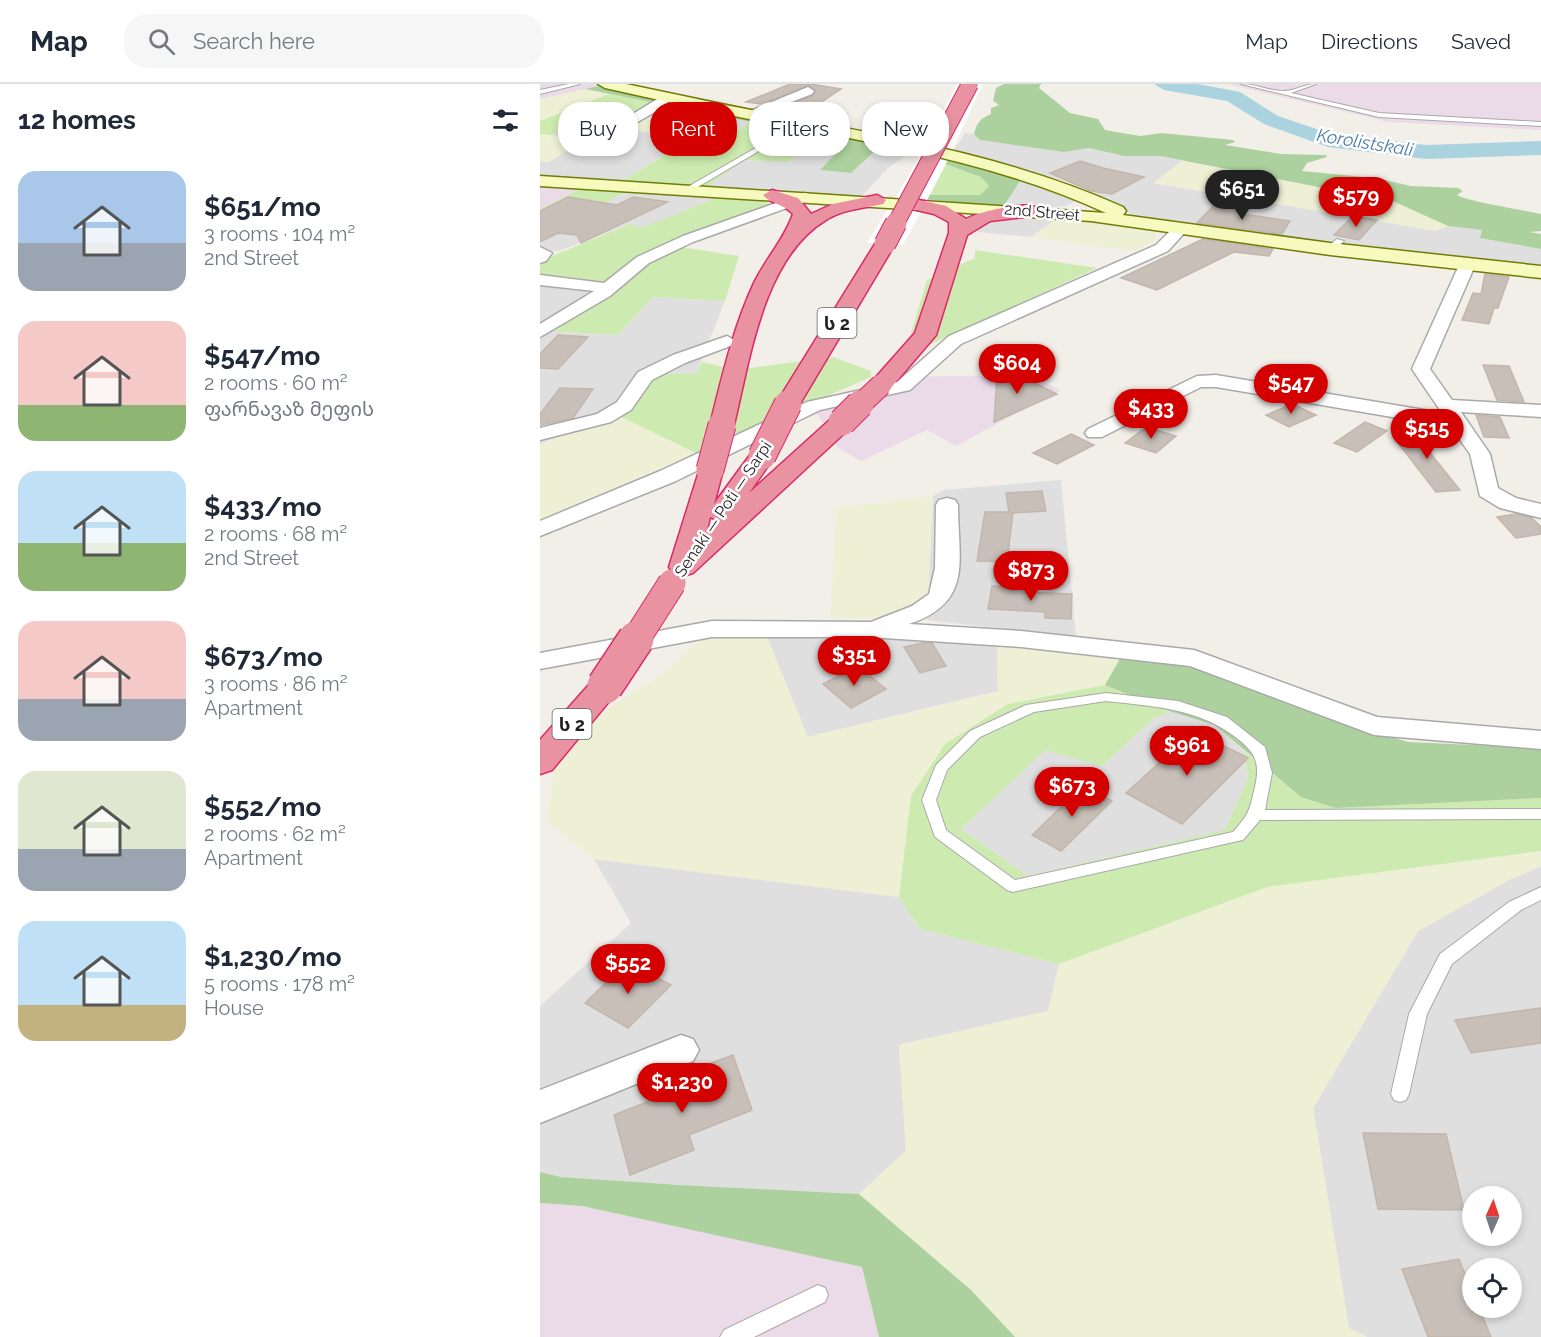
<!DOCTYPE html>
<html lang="en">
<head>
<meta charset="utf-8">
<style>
  :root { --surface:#fff; --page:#f6f6f7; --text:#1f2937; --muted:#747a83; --line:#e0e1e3; --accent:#d40000 }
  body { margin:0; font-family:Raleway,"Noto Sans Georgian",sans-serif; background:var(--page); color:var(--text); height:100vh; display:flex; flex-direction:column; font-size:22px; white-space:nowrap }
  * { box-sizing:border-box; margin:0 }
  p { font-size:20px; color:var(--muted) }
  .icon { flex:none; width:33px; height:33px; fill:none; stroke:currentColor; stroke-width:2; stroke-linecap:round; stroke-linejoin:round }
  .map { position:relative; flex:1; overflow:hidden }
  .sheet { display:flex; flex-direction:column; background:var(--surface); width:540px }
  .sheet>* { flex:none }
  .guide { position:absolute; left:18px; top:18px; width:570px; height:54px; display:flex; gap:12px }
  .needle { width:39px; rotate:3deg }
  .tools { position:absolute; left:922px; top:1102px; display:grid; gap:12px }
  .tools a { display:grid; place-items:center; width:60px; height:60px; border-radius:50%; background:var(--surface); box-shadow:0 3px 9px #0003; font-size:30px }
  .price { position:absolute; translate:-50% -51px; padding:0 14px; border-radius:21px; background:var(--accent); color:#fff; font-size:20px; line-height:39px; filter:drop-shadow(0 2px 3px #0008) }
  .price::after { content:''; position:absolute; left:50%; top:36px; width:18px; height:14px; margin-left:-9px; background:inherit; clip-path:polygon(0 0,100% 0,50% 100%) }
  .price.active { background:#222; color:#fff }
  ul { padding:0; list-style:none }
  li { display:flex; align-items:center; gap:18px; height:150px; padding:0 18px }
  li span { display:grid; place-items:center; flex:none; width:168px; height:120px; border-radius:18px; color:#555 }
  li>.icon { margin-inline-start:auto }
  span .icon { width:72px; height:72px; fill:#fffc; stroke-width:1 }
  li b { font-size:26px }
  h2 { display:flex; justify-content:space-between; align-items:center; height:72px; padding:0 18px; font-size:26px }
  .chip { padding:0 21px; border-radius:24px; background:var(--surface); box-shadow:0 3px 9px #0003; font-size:21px; line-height:54px }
  .chip.active { background:var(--accent); color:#fff }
  header { display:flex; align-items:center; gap:36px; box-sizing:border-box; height:84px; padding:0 30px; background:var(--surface); border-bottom:2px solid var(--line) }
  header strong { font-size:28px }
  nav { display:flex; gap:33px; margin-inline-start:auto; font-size:21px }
  .search { width:420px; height:54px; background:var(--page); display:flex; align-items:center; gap:15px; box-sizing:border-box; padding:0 21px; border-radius:24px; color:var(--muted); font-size:22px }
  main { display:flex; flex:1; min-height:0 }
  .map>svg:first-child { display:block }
</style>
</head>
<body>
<header>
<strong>Map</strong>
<div class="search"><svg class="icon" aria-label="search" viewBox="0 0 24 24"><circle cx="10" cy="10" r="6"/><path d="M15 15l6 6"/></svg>Search here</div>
<nav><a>Map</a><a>Directions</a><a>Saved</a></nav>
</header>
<main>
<section class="sheet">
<h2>12 homes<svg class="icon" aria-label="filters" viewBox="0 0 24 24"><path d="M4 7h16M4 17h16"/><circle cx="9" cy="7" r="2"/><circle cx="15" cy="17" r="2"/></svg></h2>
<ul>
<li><span style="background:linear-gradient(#a9c7e8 60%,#9aa5b1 0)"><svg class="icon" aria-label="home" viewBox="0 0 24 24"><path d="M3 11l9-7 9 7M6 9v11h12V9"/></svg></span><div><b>$651/mo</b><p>3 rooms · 104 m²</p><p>2nd Street</p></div></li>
<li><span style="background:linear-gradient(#f6c9c9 70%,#8fb573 0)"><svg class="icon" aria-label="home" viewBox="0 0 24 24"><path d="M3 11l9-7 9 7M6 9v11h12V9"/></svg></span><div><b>$547/mo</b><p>2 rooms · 60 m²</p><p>ფარნავაზ მეფის</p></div></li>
<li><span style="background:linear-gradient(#bfe0f5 60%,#8fb573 0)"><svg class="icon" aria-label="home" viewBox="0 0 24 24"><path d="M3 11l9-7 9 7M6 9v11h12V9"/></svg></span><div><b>$433/mo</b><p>2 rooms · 68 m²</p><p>2nd Street</p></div></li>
<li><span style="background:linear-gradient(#f6c9c9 65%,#9aa5b1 0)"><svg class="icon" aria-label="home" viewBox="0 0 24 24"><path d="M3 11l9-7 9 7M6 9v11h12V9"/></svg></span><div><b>$673/mo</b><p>3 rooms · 86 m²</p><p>Apartment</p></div></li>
<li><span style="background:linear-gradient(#dfe7d0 65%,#9aa5b1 0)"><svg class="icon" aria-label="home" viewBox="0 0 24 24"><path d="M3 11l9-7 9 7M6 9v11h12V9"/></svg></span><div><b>$552/mo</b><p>2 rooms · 62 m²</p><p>Apartment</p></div></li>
<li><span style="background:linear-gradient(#bfe0f5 70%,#c2b280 0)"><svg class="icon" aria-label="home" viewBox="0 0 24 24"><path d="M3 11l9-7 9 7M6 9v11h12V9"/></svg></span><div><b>$1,230/mo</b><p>5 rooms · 178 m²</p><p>House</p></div></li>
</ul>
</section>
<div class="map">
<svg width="1001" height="1253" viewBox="0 0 1001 1253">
  <rect width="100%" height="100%" fill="#f2efe9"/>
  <!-- residential -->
  <path fill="#e0dfdf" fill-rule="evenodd" d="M49,31l53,5 -16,9 63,8 33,-21 29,6 -32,20 -29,-3 -70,43 -80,-5v-16l8,1 37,-22 -34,-5z
    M425,49l9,1 6,6 84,12 25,-4 35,8h36l22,5 -28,22 282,48 12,-5 34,4 -2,8 61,11v19l-189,-19 -210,-29 -42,-24 -33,-14 -114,-31z
    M284,52l24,5 -27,29 30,3 34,-31 27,5 -4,7 -20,14 -27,29 -154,-10 37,-27 44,2z
    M483,92l52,21 -1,5 -9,4 -22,3 -39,-3z
    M93,104l86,9 -78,32 -11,-5 -71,27 -19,-1v-28l19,5z
    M440,127l78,7 -27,19 -54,-5z
    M0,199l62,7 -62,39z
    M113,213l72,4 -29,73 -59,-1 -16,32 -19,15 -62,24v-107l9,-6 68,4z
    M521,396l15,157 -149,-17 6,-124 11,-6z
    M325,549l132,9 1,49 -191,46 -40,-100z
    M629,627l45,14 30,26 4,27 -22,52 -198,46 -67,-47 84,-80 57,17 51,-47z
    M54,775l305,38 21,32 139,35 -11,47 -149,34 7,106 -47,43 -179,-9 -119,-8 -21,-5v-166l91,-83z
    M1001,782v471h-174l-18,-9 -36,-220 105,-177 91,-51zM933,1113h39v39h-39zM933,1185h39v39h-39z"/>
  <!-- industrial -->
  <path fill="#ebdbe8" d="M0,0h53l6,2 -59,13z
    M688,0h313v46l-152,-8z
    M0,100l46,2 -46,23z
    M504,291l-5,5 21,10 -104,56 -29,-16 -66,31 -23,-13 -22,-36 75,-35z
    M0,1119l42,3 280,61 17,70h-339z"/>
  <!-- farmland -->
  <path fill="#eef0d5" d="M45,5l24,5 -69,27v-22z
    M127,21l55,11 -33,21 -64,-7z
    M0,50l46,6 -38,22 -8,-1z
    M642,77l146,28 47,4 73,33 -12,5 -283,-48z
    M518,134l81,7 16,4 1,6 -2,6 -19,10 -104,-14z
    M77,331l79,38 -156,67v-76z
    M393,412l-6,124 -97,-3 7,-109z
    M166,550l61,3 41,100 190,-45 -1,-50 125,13 -17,30 -97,19 -97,92 -12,101 -305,-38 -47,-38 8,-53 21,-39 91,-58z
    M1001,767v15l-32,14 -91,51 -105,177 36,220 18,9h-352l-44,-47 -112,-96 47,-43 -7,-106 149,-34 11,-47 199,-76z"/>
  <!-- grass -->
  <path fill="#cdebb0" d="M69,10l58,11 -25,15 -53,-5 -38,20 -11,-1v-13z
    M211,38l73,14 -36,26 -44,-2 -37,27 -87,-5 71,-43 28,3z
    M405,80l36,13 8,9 -9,9h-56z
    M46,102l47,2 -74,39 -19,-5v-13z
    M179,113l60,7 -101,36 -80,44 -58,-6v-17l90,-37 11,4z
    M140,163l59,9 -14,45 -71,-4 -37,38 -68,-4 104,-71z
    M435,166l122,18 -181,83 -5,-18 16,-53 48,-22z
    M293,273l38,14v6l-175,76 -79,-38 20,-42 59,1 6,-12 34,8z
    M565,601l64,26 -16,8 -51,47 -57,-16 -84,79 67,47 197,-46 23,-52 -4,-27 57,46 34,11 206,-10v53l-274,36 -208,77 -139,-35 -21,-32 12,-101 34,-52 63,-40z"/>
  <!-- forest -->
  <path fill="#add19e" d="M464,0h37l-2,4 31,25 28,6 7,11 35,6 22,-3 71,7 2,2 -10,3 56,9 45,1 1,2 -20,6 -5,8 73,7 36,8 47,2 5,3 -6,4c4,5 71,16 84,19v17l-12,1 12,2v15l-61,-11 2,-8 -34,-4 -73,-33 -47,-4 -168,-33h-36l-35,-8 -25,4 -84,-12 -6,-6c3,-12 6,-15 17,-20v-6l8,-3 -6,-4 3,-13z
    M59,2l286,56 -34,31 -31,-3 28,-29 -263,-52z
    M410,72l73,20 -19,30 -83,-7 3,-4h56l9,-9 -8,-9 -36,-13z
    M582,571l69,8 122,49 95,30 133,6v50l-206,10 -34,-11 -87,-72 -45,-14 -64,-26z
    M0,1088l21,5 119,8 179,9 112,96 44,47h-136l-17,-70 -280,-61 -42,-3z"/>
  <!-- pier -->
  <path fill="#fff" d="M417,0h26l-41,88 -39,73 -36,-2 45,-73z"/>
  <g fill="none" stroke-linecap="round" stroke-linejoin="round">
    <!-- river -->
    <path fill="#aad3df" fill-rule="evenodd" d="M614,0h44l42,8 38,24 53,18 95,11 115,-4v14l-115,4 -98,-12 -64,-23 -37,-23 -63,-11z"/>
  </g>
  <!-- building -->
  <path fill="#c7bfb8" stroke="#c4b6ab" stroke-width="1.5" d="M250,0h20l31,5 -42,28 -11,-2 1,-6 -7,-1 32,-13 2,-4 -7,-6 -48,19 -15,-2z
    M540,77l23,7 41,9 -32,17 -21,-3 -41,-18z
    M28,113l49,8 16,-8 35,5 -87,41 -4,-8 -19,-2 -18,9v-31z
    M673,122l33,4 -4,4 48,7 -8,13 -85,-11z
    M813,132l24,4 -18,20 -25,-5z
    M663,155l70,10 -4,7 -35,-4 -77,38 -36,-12z
    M945,190l24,3 -11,31h-4l-5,16 -27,-4 11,-27 8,1z
    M18,251l30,2 -30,32 -18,-1v-14z
    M943,281l26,1 15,36 -27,-2z
    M457,292h31v4l29,14 -63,28z
    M20,304l33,1 -20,29 -33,7v-11z
    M752,320l24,11 -27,12 -23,-12z
    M936,331l24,2 9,21 -25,-1z
    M825,338l22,9 -30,21 -23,-9z
    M606,343l30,9 -20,17 -31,-10z
    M877,345l25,9 -15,11 33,41 -24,2 -38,-49z
    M531,350l23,11 -37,19 -24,-11z
    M502,407l4,20 -33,2 -6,49 -30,-1 8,-49h24l-3,-19z
    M976,430l16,4 9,9v7l-25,4 -19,-21z
    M452,502l31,2v4l49,2 -1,25 -26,-1v-6l-57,-3z
    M382,559h10l14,23 -26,7 -16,-26z
    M318,582l28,23 -35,19 -28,-24z
    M654,647l54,27 -66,66 -56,-31z
    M543,702l29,15 -51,50 -29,-16z
    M87,878l44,23 -43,43 -43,-25z
    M1001,924v35l-70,10 -16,-33z
    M193,971l19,55 -63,25 5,15 -64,25 -16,-60 61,-24 -4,-13z
    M823,1049l83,1 18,76 -86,-1z
    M919,1175l14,35v14h6l12,29h-63l-26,-68z"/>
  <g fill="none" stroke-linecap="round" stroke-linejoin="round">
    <defs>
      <path id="lane" d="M29,0h11l-40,10v-4z
        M701,0c15,0 28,7 43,7 10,0 21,-7 32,-7l-25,9 88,20 162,9v4l-162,-9z
        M261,38l2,3 -112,66 -7,-2z
        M797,155l7,2 -11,10h-6v-4z
        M566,609l72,8 49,16 38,30 7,26 -7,37 276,-1v10l-281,1 -17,20 -5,1 -225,51 -6,-2 -72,-53 -13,-37 14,-35 34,-34 56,-26zM566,617c45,5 91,7 128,35 20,15 27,25 21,51 -6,24 -5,26 -22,45l-218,48 -69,-50 -10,-30 11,-30 33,-33 54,-25z
        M1001,803v13l-20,10 -69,54 -25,50 -18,80 -3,6 -6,2 -6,-2 -3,-6 18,-80 31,-60 69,-52z
        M278,1201l7,3 3,7 -3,7 -71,35h-34l4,-7z"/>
      <path id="street" d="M268,3l6,4 -2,3 -59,23 -4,1 -6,-4z
        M127,9l6,4 -11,11 -54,31h-10l-1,-3z
        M264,109l5,1 2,3 -2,3 -116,42 -44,21 -39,33 -70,41v-13l54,-33 -54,-6v-10l64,8 33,-26 46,-21z
        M639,141l8,5 -19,21 -207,93 -51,46 -90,20 -144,71 -136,55v-15l120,-50 147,-69 90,-20 52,-46 207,-91 18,-18z
        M0,163l12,6 -6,8 -6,2z
        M928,174l8,5 -46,106 22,31 89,5v12l-80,-5 29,42 8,34 18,10 25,6v14l-41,-10 -20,-12 -10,-42 -19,-27 -235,-40h-15l-99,50h-14l-3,-4 3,-4 109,-53 19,-1 226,38 -30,-44 48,-106z
        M187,252l9,5 -3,4 -48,18 -33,17 -21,30 -20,12 -71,18v-12l57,-14 20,-12 21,-30 35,-17z
        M407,414l8,2 3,5c0,56 16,97 -49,119l112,7 173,19 183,67 164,14v18l-167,-14 -184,-69 -169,-19 -152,-10h-157l-172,32v-16l172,-32 159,1 41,-16 17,-12 6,-26 1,-63 3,-5z
        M141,951l12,4 6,11 -6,11 -153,62v-33z"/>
      <path id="secondary" d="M58,0h28c52,11 103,22 156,32 117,22 232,42 341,91l3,4 -3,4 207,28 211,23v12l-211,-23 -239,-34 -551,-35v-10l566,37c-104,-48 -215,-67 -326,-88 -59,-11 -117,-24 -175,-37z"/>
      <path id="highway" d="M232,106l26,8 13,16 22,-10 44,-9 9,5 -3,4c-19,4 -40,5 -57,16 -63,38 -76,139 -92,205l-3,5 -9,2 -9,-2 -3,-5c12,-48 23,-97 44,-142 12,-25 30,-43 39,-69 -9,-10 -22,-10 -30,-19z
        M370,114l36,8 20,13c14,-7 65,-21 75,-8l-9,5 -42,5 -23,14 -31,100 -47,55h-16l-4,-5 46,-52 34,-100v-11l-15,-8 -30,-7 -3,-4z
        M345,154l10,6 -94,158 -4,5h-16l-4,-5 98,-158z
        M302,331l9,2 3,5 -3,5 -158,146 -10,3 -10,-3 -4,-6 32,-102 9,-3 9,3 4,5 -9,34 39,-53 9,-3 9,3 4,5 -26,37 84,-76zM170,433l8,3 -11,10z
        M65,592l11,3 5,7 -5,7 -64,77 -12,4v-34l54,-61z"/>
    </defs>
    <!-- lane casing -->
    <use href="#lane" stroke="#a9a9a9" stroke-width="2"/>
    <!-- street casing -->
    <use href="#street" stroke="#a9a9a9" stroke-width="3"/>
    <!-- secondary casing -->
    <use href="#secondary" stroke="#707d05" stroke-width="3"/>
    <!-- highway casing -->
    <use href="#highway" stroke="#dc2a67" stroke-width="3"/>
    <!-- lane -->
    <use href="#lane" fill="#fff" fill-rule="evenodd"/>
    <!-- street -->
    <use href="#street" fill="#fff" fill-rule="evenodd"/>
    <!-- secondary -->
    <use href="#secondary" fill="#f7fabf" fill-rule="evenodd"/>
    <!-- highway -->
    <use href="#highway" fill="#e892a2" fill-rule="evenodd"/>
    <defs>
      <path id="highway-bridge-far3" d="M355,141l75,-141"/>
      <path id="highway-bridge-far2" d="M345,160l11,-21
        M247,322l2,-4
        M319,322l22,-21"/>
      <path id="highway-bridge-far1" d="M302,338l18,-18
        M222,372l26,-52
        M170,386l12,-45
        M95,557l37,-58"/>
      <path id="highway-bridge" d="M65,602l31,-47"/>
    </defs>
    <!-- highway-bridge-far3 casing -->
    <use href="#highway-bridge-far3" stroke="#dc2a67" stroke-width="18" stroke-linecap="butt"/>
    <!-- highway-bridge-far2 casing -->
    <use href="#highway-bridge-far2" stroke="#dc2a67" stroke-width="23" stroke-linecap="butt"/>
    <!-- highway-bridge-far1 casing -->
    <use href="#highway-bridge-far1" stroke="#dc2a67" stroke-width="29" stroke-linecap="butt"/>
    <!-- highway-bridge casing -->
    <use href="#highway-bridge" stroke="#dc2a67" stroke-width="38" stroke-linecap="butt"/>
    <!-- highway-bridge-far3 -->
    <use href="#highway-bridge-far3" stroke="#e892a2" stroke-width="16"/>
    <!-- highway-bridge-far2 -->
    <use href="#highway-bridge-far2" stroke="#e892a2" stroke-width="21"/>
    <!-- highway-bridge-far1 -->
    <use href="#highway-bridge-far1" stroke="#e892a2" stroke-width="27"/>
    <!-- highway-bridge -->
    <use href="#highway-bridge" stroke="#e892a2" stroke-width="35"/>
  </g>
  <g text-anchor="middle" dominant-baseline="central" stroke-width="5" stroke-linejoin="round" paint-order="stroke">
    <!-- far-street labels -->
    <g font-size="16" fill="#222" stroke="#fff">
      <text transform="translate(502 128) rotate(5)">2nd Street</text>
      <text transform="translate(183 425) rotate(-56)">Senaki — Poti — Sarpi</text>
    </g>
    <!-- far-water labels -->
    <g font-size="18" font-style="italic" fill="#4a7aab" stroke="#fff">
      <text transform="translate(825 58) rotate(9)">Korolistskali</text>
    </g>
    <!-- shield labels -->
    <g fill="#fff" stroke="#646464" stroke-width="1.5">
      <rect x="277.5" y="224" width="39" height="30" rx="4.5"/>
      <rect x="12.5" y="625" width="39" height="30" rx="4.5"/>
    </g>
    <g font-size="18" font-weight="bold" fill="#222">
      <text x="297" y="239">ს 2</text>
      <text x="32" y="640">ს 2</text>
    </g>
  </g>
</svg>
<div class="tools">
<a><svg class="needle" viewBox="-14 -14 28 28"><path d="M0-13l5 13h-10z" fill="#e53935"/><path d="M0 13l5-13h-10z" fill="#747a83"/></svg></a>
<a><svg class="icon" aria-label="locate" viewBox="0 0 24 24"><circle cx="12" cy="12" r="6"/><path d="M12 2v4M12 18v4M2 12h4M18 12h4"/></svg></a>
</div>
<b class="price active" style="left:702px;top:137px">$651</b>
<b class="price" style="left:816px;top:144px">$579</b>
<b class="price" style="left:477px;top:311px">$604</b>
<b class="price" style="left:751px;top:331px">$547</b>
<b class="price" style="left:611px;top:356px">$433</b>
<b class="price" style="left:887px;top:376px">$515</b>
<b class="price" style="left:491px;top:518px">$873</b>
<b class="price" style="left:314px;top:603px">$351</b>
<b class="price" style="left:647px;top:693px">$961</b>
<b class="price" style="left:532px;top:734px">$673</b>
<b class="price" style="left:88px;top:911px">$552</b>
<b class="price" style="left:142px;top:1030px">$1,230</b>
<div class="guide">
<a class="chip">Buy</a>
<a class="chip active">Rent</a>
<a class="chip">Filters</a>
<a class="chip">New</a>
</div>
</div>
</main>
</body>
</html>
